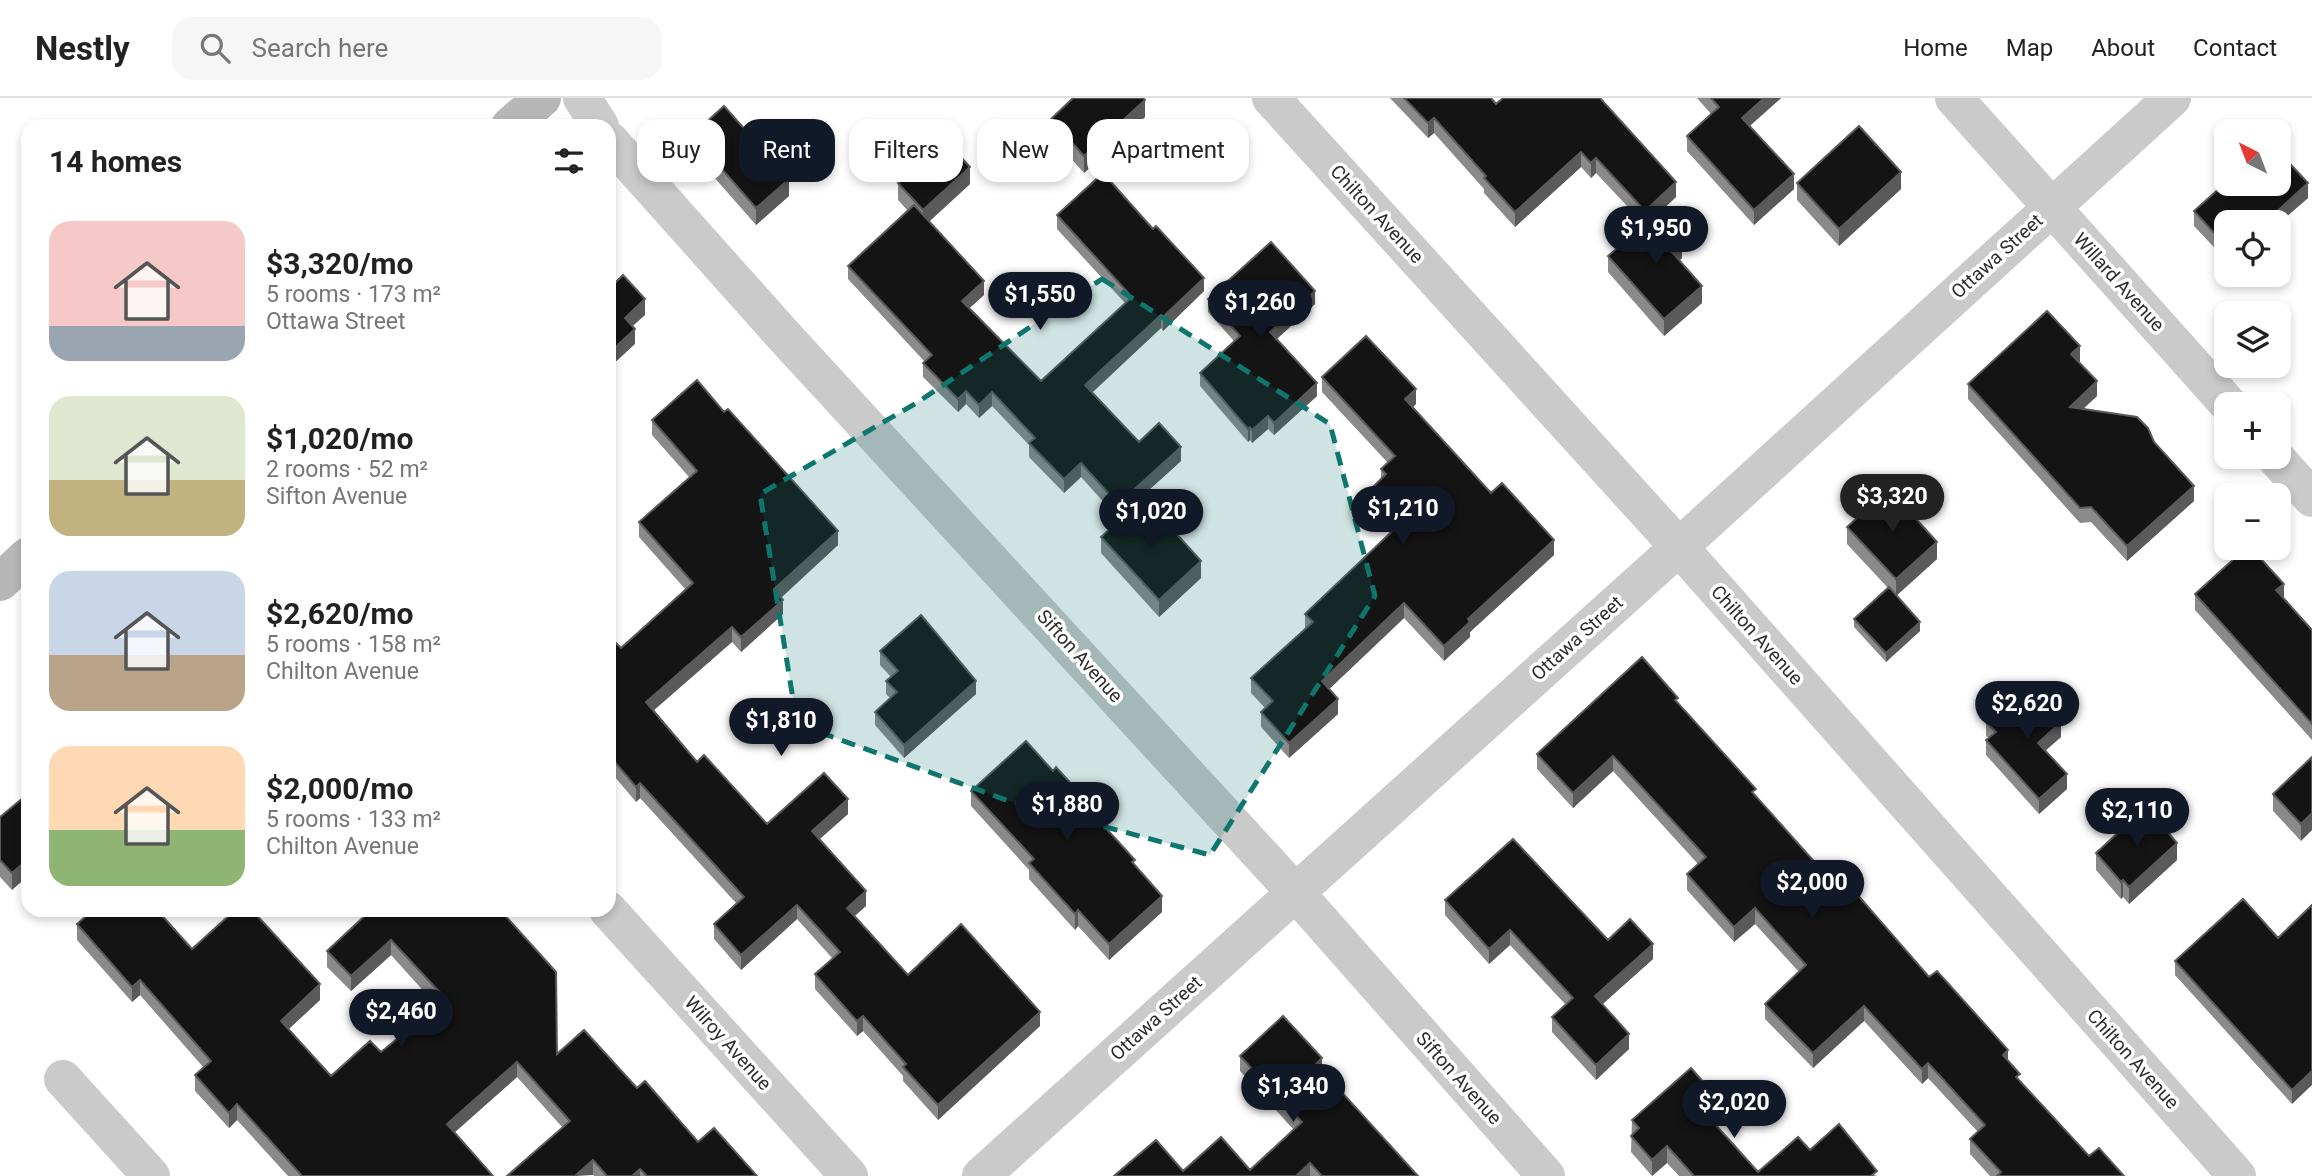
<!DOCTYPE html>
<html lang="en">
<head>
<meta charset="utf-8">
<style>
  :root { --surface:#fff; --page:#f6f6f6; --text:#222; --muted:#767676; --line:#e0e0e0; --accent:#111827 }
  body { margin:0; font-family:Roboto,sans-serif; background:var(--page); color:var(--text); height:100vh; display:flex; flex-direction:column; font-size:26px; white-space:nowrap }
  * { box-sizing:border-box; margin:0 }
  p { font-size:23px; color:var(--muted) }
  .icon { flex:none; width:38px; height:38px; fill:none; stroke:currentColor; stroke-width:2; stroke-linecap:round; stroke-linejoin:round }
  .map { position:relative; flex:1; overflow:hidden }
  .panel { position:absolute; left:21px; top:21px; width:595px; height:798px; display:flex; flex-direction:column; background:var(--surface); border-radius:21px; box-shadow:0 4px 10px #0003 }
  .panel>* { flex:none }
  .top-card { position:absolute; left:637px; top:21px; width:665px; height:63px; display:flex; gap:14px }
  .needle { width:46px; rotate:318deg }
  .tools { position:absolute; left:2214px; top:21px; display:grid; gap:14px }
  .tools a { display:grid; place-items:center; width:77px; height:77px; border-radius:14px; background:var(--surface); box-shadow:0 4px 10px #0003; font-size:35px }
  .price { position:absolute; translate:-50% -60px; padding:0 16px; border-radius:24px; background:var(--accent); color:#fff; font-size:23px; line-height:46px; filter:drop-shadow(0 2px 4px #0008) }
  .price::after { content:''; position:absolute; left:50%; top:42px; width:21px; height:16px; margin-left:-10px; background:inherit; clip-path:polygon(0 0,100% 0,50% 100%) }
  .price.current { background:#222; color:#fff }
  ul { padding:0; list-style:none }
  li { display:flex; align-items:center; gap:21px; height:175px; padding:0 28px }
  li span { display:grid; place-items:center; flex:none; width:196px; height:140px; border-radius:21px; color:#555 }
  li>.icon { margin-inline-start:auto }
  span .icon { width:84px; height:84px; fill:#fffc; stroke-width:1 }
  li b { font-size:30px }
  h2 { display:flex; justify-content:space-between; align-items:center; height:84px; padding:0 28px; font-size:30px }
  .pill { padding:0 24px; border-radius:21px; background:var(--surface); box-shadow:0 4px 10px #0003; font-size:24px; line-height:63px }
  .pill.current { background:var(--accent); color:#fff }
  header { display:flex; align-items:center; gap:42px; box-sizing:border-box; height:98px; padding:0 35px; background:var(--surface); border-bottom:2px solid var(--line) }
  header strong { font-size:33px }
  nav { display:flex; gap:38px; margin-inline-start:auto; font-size:24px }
  .search { width:490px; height:63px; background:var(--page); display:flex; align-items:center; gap:18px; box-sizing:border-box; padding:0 24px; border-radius:21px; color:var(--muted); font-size:26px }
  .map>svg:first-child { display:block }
</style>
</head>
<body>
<header>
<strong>Nestly</strong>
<div class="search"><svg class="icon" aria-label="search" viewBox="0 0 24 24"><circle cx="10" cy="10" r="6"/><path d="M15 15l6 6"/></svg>Search here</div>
<nav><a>Home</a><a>Map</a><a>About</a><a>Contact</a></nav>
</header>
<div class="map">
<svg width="2312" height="1078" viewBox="0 0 2312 1078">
  <rect width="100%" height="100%" fill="#fff"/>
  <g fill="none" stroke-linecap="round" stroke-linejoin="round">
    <!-- minor -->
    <path stroke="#cacaca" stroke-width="38" d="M582,0l18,28
      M1271,0l408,449 558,629
      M1954,0l274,306
      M609,42l175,196 511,556 251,284
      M2275,359l37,41
      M608,812l241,266
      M63,981l88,97
      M981,1078l698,-629 493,-449"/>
    <!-- secondary -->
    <path stroke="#b7b7b7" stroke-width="38" d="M510,28l32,-28
      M0,484l28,-26"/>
  </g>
  <!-- wall -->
  <path fill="#8a8a8a" d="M1390,0h101l5,6 180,93 -18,17 24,44 -3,3 23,42 -38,33 -56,-64v-16l36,-32 -48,-51 -5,5 -10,-11 -66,60 -31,-34v-4l-50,-56 -6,5z
    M1697,0h84l-32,28 45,63 -40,36 -67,-74v-15l24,-22z
    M1145,19l-61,56 -33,-37v-17z
    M692,37l97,61 -33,29 -64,-73z
    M898,85l72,1 -41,38 55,73 -15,13 72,73 84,-78 -68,-74v-14l147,76 -41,40 -2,-3 -69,65 47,49 42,19 -63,57 -37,-41 -17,16 -35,-36v-12l-37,-39 -13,12 -13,-14 -8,8 -35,-35v-14l2,-1 -77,-83v-13l60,-55 -10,-11z
    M1797,85l104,6 -62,57 -42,-46z
    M2226,93l82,7 -30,26v-2h-52v38l-32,-34v-15z
    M1208,201l107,5 -38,35 40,57 -43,39 -6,-6 -16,14 -2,-3 -2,2 -48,-56v-13l34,-32 -26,-29z
    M2080,263l-1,1 18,34 -14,13 71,33 40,59 -67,60 -36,-39 -11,1 -112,-124v-15z
    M1322,279l94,27 -3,3 78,86 63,62 -84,77v5l-26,24 -40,-43 -75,71 9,25 -49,44 -28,-31v-15l4,-4 -14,-15v-15l54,-49v-15l91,-87 -23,-25v-15l8,-8v-10l7,-6 -66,-71z
    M652,322l186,125 -57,53 2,16 -42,38 -9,-10 -79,69 44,51 70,62 81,-10 -29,25 47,67 -11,10 53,59 132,51 -102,94 -35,-39v-5l-40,-45 -6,5 -42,-47v-15l18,-15 -36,-40 -56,51 -27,-31v-15l22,-21 -96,-105 -4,4 -27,-32v-134l12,12 65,-58 -47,-53v-15l50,-45 -37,-42z
    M1847,429l90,32 -41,37 24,35 -34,31 -32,-35v-8l34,-31 -41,-44z
    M1101,439l100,41 -42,39 -58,-64z
    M2195,496l89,4 28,32v110l-117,-130z
    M880,553l96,43 -72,64 -29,-33v-13l15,-14 -4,-4v-13l5,-4 -11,-12z
    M1678,606l78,93 71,79 102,101 79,83 12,21 69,75 35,20h-134l-20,-22v-15l8,-7 -50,-54 -6,6 -58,-63 -51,47 -48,-49v-15l34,-32 -44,-48 -21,18 -47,-52v-16l11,-10 -85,-93 -40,37 -36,-39v-15z
    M1986,624l75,15 -16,14 22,38 -28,25 -53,-59v-15l3,-2 -3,-2z
    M2312,659l-11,84 -28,-30v-17z
    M971,693l114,14 50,60 27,47 -53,48 -31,-34 -3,4 -46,-51v-9l-58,-64z
    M23,700l-11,92 -12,-13v-60z
    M2096,755l81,7 -48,44 -6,-7 -2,2 -25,-29z
    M1445,802l163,40 45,19 -51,45 27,45 -33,31 -44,-48v-15l14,-12 -56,-60 -21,19 -44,-49z
    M2312,807l-20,199 -117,-129v-14l103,-23z
    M371,812l186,144 80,34 61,54 59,34h-163l-31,-48 -46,-51 -63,56 39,43h-205l-51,-56 -8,8 -34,-37v-16l9,-7 -64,-73 -8,7 -55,-62v-16l115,25 128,51 -31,29 42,47 50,-24 56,-46 -46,-51 -40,36 -24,-24v-16z
    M1240,958l82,15 96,105h-304l69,-5 67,-1 44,-40 -54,-59z
    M1719,1019l-6,5 45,50 52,-22 67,26h-198l-12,-13 -15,13 -21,-24 1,-32z"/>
  <!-- shaded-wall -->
  <path fill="#5a5a5a" d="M1764,0h17l-39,35v-15z
    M1145,2v17l-61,56v-17z
    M1434,20v15l-6,5v-15z
    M1581,54v15l-66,60v-15z
    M1596,60v15l-5,5v-15z
    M970,69v17l-47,43v-17z
    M1901,74v17l-62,57v-17z
    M1794,76v15l-40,36v-15z
    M789,81v17l-33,29v-17z
    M1676,84v15l-31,29v-15z
    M2308,85v15l-30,26v-2h-6v-6z
    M1682,143v17l-11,10v-17z
    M1204,180v13l-41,40v-14z
    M984,183v14l-22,20v-14z
    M1702,188v17l-38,33v-17z
    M1315,193v13l-45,41v-13z
    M645,201v16l-20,18v-15z
    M1161,217v13l-76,71v-14z
    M635,231v15l-26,24v-15z
    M2080,248v15l-9,7v-14z
    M2097,283v15l-27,25v-14z
    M1317,285v13l-43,39v-12z
    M1416,291v15l-11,10v-15z
    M966,293v13l-8,8v-13z
    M992,294v14l-13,12v-13z
    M1268,318v13l-16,14v-13z
    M1250,329v13l-2,2v-13z
    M1181,349v14l-63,57v-14z
    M1081,365v14l-17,16v-14z
    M2194,388v15l-67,60v-15z
    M838,433v14l-64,59v-15z
    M1554,442v15l-84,77v5l-26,24v-15l24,-27z
    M1937,444v17l-41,37v-17z
    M1201,463v17l-42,39v-17z
    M2284,486v16l-8,-10z
    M783,502v14l-42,38v-15z
    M1404,505v15l-82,78v-15z
    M1920,524v9l-34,31v-9z
    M732,529v15l-86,75v-15z
    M976,583v13l-72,64v-13z
    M1338,601v15l-49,44v-15z
    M2061,624v15l-23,20v-14z
    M1613,658v15l-40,37v-15z
    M2067,676v15l-28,25v-15z
    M640,685v15l-4,4v-15z
    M848,701v15l-36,32v-15z
    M2312,715v17l-11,11v-17z
    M2177,745v17l-48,44v-17z
    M28,761v17l-16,14v-17z
    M2123,782v17l-2,2v-17z
    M866,793v15l-19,16v-14z
    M1162,798v16l-53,48v-16z
    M797,807v14l-56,51v-15z
    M1755,810v16l-21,18v-15z
    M1078,812v16l-3,4v-16z
    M1510,832v15l-21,19v-15z
    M391,842v15l-40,36v-15z
    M1653,846v15l-58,52v-15z
    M140,882v15l-8,7v-15z
    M320,886v16l-39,36v-15z
    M1864,908v15l-51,47v-15z
    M1040,914v14l-102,94v-15z
    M863,918v15l-6,5v-15z
    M1629,936v15l-33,31v-15z
    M2008,952v15l-5,-10z
    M1322,960v16l-6,-10z
    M517,964v15l-70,62v-15z
    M1928,965v15l-6,6v-15z
    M2312,973v14l-20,19v-14z
    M1719,1002v17l-14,13v-17z
    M237,1006v16l-8,8v-15z
    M1667,1048v17l-15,13v-16z
    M593,1062v15l-18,1z
    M1310,1065v13h-14z
    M640,1071v7h-8z"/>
  <!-- building -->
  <path fill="#141414" stroke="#5a5a5a" stroke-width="2" d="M1073,0h70l2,2 -61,56 -33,-37z
    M1404,0h87l5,6 7,-6h97l76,84 -31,29 -49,-53 -5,5 -10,-11 -66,60 -31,-34 2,-2 -52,-58 -6,5z
    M1711,0h53l-22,20 52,56 -40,36 -67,-74 32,-29z
    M724,8l65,73 -33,29 -64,-73z
    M1859,28l42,46 -62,57 -42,-46z
    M945,42l25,27 -47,43 -25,-27z
    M2278,53l30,32 -36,33 4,4 -2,2h-48v24l-32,-35 28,-25 4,5 8,-7h44z
    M1103,75l50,56 3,-3 48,52 -41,39 -2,-2 -76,70 54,57 20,-19 22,24 -63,57 -37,-41 -17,16 -35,-36 6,-5 -43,-46 -13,13 -13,-14 -8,8 -35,-36 9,-8 -84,-89 66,-61 70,76 -22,20 79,80 91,-84 -75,-82z
    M1657,115l25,28 -11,10 31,35 -38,33 -56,-63z
    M1271,144l44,49 -45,41 47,51 -43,40 -6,-7 -16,14 -2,-3 -2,2 -48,-56 40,-37 -32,-37z
    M623,177l22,24 -20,19 10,11 -26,24v-64z
    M2047,213l33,35 -9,8 26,27 -27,26 67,10 11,11 6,14 40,44 -67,60 -36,-39 -11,1 -112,-124z
    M1366,238l50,53 -11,10 86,94 11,-10 52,57 -86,79 2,3 -26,24 -40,-43 -82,78 16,18 -49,44 -28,-31 12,-11 -22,-23 62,-56 -8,-8 99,-94 -31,-33 13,-13 -5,-5 14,-13 -73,-79z
    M697,282l27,32 4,-3 110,122 -64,58 9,11 -42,37 -9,-10 -86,75 51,60 7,-7 63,69 57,-51 24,26 -36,32 54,60 -19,17 61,67 53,-51 79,88 -102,93 -35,-38 3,-3 -43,-48 -6,5 -42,-47 25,-22 -43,-47 -56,50 -27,-31 30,-27 -104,-114 -4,4 -27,-32v-119l12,12 72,-65 -54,-61 58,-51 -45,-51z
    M1889,391l48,53 -41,37 -49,-52z
    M1144,400l57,63 -42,39 -58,-63z
    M2246,450h5l33,36 -8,6 36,40v94l-117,-130z
    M1889,489l31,35 -34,31 -32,-34z
    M921,517l55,66 -72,64 -29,-33 22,-20 -11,-11 12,-10 -18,-20z
    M1642,559l36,41 -3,2 81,89 -4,3 75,84 8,-7 94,108 8,-6 71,79 -5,5 17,19 -4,3 73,79 10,-8 25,28h-127l4,-4 -31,-33 15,-14 -57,-62 -6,6 -58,-63 -51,47 -48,-49 41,-39 -51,-57 -21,19 -47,-53 19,-17 -93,-101 -40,37 -36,-39z
    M2027,587l34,37 -23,21 29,31 -28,25 -53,-59 10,-8 -10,-10z
    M1026,643l27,30 3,-4 29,32 -3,3 53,58 -3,2 30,34 -53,48 -31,-34 -3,4 -46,-51 5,-4 -63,-68z
    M2312,659v56l-11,11 -28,-30z
    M23,700l5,6v55l-16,14 -12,-13v-43z
    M2146,709l31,36 -48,44 -6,-7 -2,2 -25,-29z
    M1513,741l95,101 22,-21 23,25 -58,52 34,38 -33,31 -44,-48 21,-19 -63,-68 -21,19 -44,-49z
    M2243,801l35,39 34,-33v166l-20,19 -117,-129z
    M93,812h64l35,39 43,-39h17l68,74 -39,37 50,55 39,-35 11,11 65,-53 -55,-59 -40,36 -24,-25 44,-41h129l56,62 1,82 27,-24 53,58 8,-7 53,61 16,-14 43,48h-110l-7,-7 -8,7h-25l-14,-16 -18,16h-68l63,-55 -53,-59 -70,62 46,52h-191l-65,-72 -8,9 -34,-38 16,-14 -71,-81 -8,7 -55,-63z
    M1283,918l39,42 -6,6 102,112h-96l-12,-13 -14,13h-182l42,-36 27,31 38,-34 29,33 52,-48 -62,-66z
    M1691,970l28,32 -14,13 53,59 40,-35 12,13 29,-26 38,47 -6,5h-177l-27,-30 -15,14 -21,-24 8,-8 -7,-8z"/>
  <!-- marked area -->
  <path fill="#0f766e" fill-opacity="0.2" stroke="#0f766e" stroke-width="5" stroke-dasharray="14 9" stroke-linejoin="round" d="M1102,181l228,145 45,172 -165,259 -201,-54 -212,-77 -37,-230 158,-92z"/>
  <g text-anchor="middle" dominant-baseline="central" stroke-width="7" stroke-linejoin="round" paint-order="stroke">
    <!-- street labels -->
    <g font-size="19" fill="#2d2d2d" stroke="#fff">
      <text transform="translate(1377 116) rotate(47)">Chilton Avenue</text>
      <text transform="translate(1997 158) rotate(-42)">Ottawa Street</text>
      <text transform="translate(2119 184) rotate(48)">Willard Avenue</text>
      <text transform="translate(1757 537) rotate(48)">Chilton Avenue</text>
      <text transform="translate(1577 540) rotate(-42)">Ottawa Street</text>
      <text transform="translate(1080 558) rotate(48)">Sifton Avenue</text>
      <text transform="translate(1156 920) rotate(-42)">Ottawa Street</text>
      <text transform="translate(728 945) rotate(48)">Wilroy Avenue</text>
      <text transform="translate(2133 961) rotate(48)">Chilton Avenue</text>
      <text transform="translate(1459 980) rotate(48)">Sifton Avenue</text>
    </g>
  </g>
</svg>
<div class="tools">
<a><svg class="needle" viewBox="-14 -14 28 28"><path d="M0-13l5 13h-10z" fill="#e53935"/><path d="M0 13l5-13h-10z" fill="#767676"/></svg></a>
<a><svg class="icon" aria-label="locate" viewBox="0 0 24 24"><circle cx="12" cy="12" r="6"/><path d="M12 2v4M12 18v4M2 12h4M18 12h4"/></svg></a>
<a><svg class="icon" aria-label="layers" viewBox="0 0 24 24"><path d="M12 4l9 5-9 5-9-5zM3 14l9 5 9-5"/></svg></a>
<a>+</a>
<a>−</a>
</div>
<b class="price" style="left:1656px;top:168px">$1,950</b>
<b class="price" style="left:1040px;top:234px">$1,550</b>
<b class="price" style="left:1260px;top:242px">$1,260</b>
<b class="price current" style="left:1892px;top:436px">$3,320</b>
<b class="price" style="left:1403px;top:448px">$1,210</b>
<b class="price" style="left:1151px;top:451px">$1,020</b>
<b class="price" style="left:2027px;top:643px">$2,620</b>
<b class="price" style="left:781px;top:660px">$1,810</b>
<b class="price" style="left:1067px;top:744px">$1,880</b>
<b class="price" style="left:2137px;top:750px">$2,110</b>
<b class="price" style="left:1812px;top:822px">$2,000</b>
<b class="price" style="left:401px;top:951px">$2,460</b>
<b class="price" style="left:1293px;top:1026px">$1,340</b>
<b class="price" style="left:1734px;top:1042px">$2,020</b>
<div class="top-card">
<a class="pill">Buy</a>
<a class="pill current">Rent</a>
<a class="pill">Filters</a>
<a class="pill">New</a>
<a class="pill">Apartment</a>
</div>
<section class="panel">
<h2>14 homes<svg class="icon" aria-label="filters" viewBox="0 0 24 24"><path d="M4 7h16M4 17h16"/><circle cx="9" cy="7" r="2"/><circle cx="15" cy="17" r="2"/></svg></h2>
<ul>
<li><span style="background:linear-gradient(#f6c9c9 75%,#9aa5b1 0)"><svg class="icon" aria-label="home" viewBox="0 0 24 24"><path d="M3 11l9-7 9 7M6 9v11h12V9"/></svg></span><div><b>$3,320/mo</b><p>5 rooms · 173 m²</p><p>Ottawa Street</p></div></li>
<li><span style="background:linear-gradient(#dfe7d0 60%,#c2b280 0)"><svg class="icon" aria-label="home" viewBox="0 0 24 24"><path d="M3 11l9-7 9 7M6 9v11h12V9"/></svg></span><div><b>$1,020/mo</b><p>2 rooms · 52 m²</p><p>Sifton Avenue</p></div></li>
<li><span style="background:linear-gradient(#c9d6e8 60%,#b9a48a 0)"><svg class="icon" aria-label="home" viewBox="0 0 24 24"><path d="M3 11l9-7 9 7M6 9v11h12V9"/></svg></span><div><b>$2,620/mo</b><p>5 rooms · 158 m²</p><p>Chilton Avenue</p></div></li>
<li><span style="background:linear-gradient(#ffd9b3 60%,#8fb573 0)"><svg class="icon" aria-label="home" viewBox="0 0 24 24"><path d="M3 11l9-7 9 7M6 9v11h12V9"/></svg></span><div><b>$2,000/mo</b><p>5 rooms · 133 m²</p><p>Chilton Avenue</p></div></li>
</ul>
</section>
</div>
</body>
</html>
